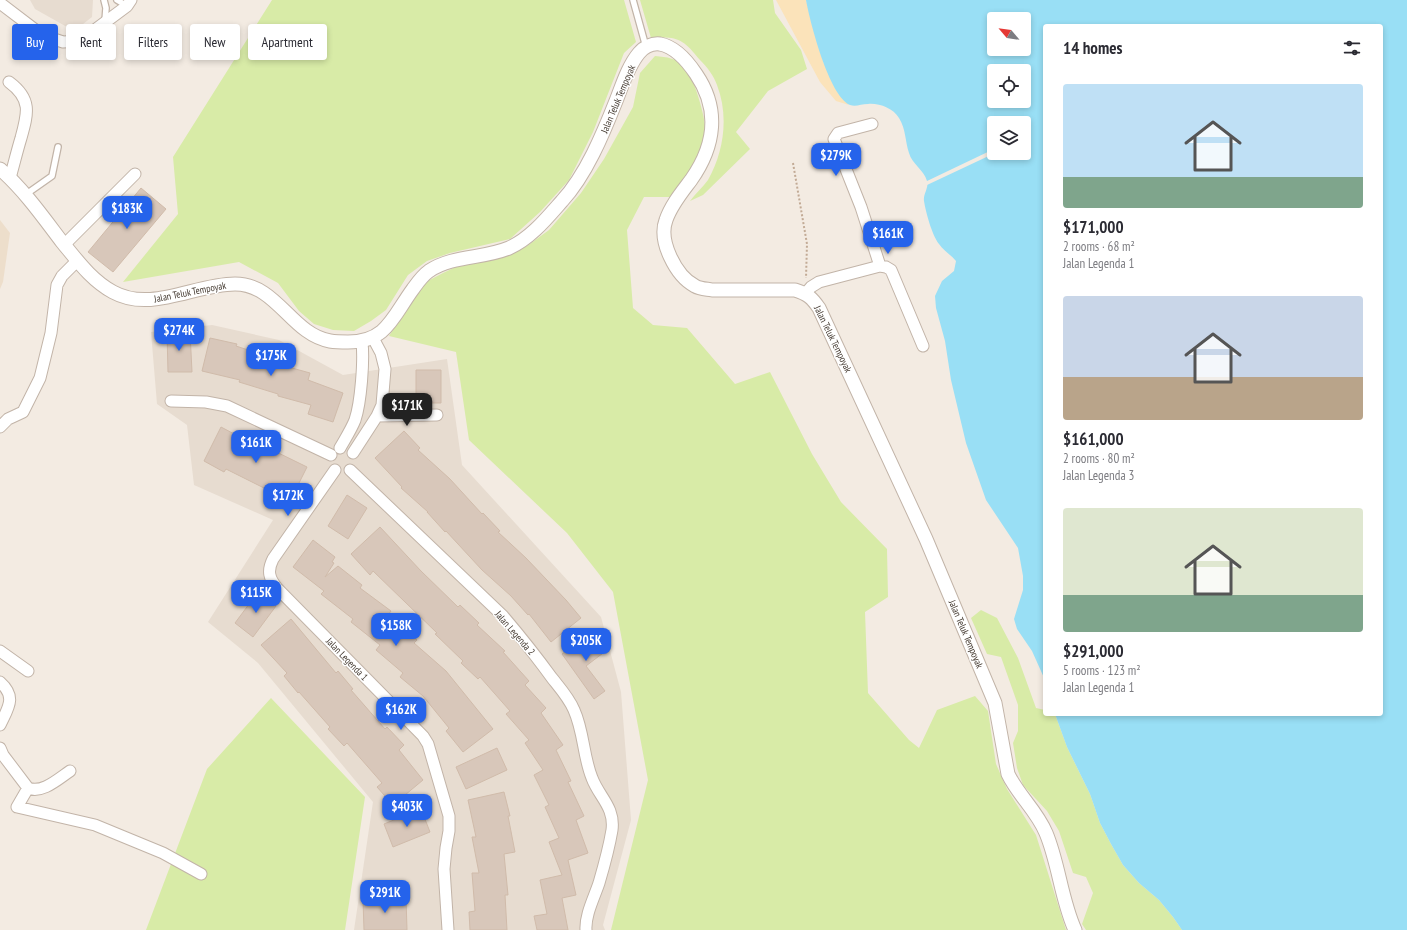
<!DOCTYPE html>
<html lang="en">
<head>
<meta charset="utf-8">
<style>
  :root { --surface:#fff; --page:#f7f7f7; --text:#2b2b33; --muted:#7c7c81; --accent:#2563eb }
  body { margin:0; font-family:"PT Sans Narrow",sans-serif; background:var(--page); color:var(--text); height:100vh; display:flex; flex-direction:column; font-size:15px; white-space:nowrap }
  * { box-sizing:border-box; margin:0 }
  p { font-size:13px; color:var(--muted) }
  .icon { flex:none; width:22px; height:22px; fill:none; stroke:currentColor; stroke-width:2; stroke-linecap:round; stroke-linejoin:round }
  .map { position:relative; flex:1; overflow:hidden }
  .details { position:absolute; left:1043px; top:24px; width:340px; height:692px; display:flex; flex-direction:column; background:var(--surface); border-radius:4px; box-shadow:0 2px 6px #0003 }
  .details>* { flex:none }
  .hud { position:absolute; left:12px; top:24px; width:380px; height:36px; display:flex; gap:8px }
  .needle { width:26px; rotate:299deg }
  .fabs { position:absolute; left:987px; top:12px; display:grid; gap:8px }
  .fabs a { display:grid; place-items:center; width:44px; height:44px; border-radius:4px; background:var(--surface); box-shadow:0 2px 6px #0003; font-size:20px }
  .price { position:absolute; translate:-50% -34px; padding:0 9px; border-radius:8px; background:var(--accent); color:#fff; font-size:13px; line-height:26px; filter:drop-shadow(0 1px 2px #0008) }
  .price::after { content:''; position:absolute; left:50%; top:24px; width:12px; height:9px; margin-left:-6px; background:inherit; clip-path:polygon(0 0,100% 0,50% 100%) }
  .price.selected { background:#222; color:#fff }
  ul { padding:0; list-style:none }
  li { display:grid; align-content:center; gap:8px; height:212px; padding:0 20px }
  li span { display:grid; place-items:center; height:124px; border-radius:4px; color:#555 }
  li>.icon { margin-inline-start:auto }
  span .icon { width:72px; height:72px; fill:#fffc; stroke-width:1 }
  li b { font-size:17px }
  h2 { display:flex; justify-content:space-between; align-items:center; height:48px; padding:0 20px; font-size:17px }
  .pill { padding:0 14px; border-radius:4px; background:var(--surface); box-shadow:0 2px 6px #0003; font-size:14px; line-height:36px }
  .pill.selected { background:var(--accent); color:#fff }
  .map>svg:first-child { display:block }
</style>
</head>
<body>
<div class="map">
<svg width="1407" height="930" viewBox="0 0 1407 930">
  <rect width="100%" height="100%" fill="#f3ebe2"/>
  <!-- residential -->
  <path fill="#e7dcd0" d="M30,0h63l-1,17 -18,14 -39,-22z
    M212,325l67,15 64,35 104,-16 15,106 139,152 20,75 10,128 -28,105 2,5h-251l19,-128 -115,-139 -50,-41 65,-102 -79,-35 -7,-60 -30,-21 -6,-72z"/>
  <!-- education -->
  <path fill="#eddecb" d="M0,220l10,13 -7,49 -3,7z"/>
  <!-- green -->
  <path fill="#d8eba7" d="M272,0h352l12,42 -12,11 -31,79 -24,48 -29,32 -30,27 -60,14 -23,8 -19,14 -22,35 -15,11 -17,10 -21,-1 -19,-6 -15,-13 -21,-28 -39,-21 -116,20 55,-68 -5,-57z
    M640,0h133l2,13 26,37 6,19 -39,22 -32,41 14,17 -47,46 -13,6c5,-7 13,-14 18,-21 16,-28 21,-64 9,-95 -3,-9 -10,-18 -17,-25 -17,-21 -22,-24 -49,-22z
    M655,56c12,1 22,2 31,12 7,8 20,50 19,61 0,5 -2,11 -3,16 -5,20 -20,36 -32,52h-26l-17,33 6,78 20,17 34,3 48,56 35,-12 42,82 29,48 46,47 1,48 -23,15 3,81 41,47 10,8 18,-38 38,-14 13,15 8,53 11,25 29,46 30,95h-455l37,-150 -35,-188 -46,-59 -98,-93 -13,-88 -67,-16 33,-52 21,-11 19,-9 26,-3 21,-6 18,-9 22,-16 32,-37 23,-34 29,-52 7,-34z
    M981,610l16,8 21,40 18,50 9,2v4h10l12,33 23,47 10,29 11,21 12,21 16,18 20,17 14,17 9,13h-96l-4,-6 11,-31 -7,-16 -13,-4 -14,-42 -12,-20 -24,-26 -6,-17 -4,-25 5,-12v-26l-17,-48 -14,-3 -16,-36z
    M271,698l94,99 -20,133h-199l61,-161z"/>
  <!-- sand -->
  <path fill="#fbe3ba" d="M776,0h30l18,64 21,37 4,4 -13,-4 -16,-19z"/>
  <!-- water -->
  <path fill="#99dff5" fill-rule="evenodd" d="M806,0h601v930h-225l-9,-13 -14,-17 -20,-17 -16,-18 -12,-21 -11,-21 -10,-29 -23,-47 -12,-33h326v-688h-336v654l-13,-29 -15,-22 -3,-10 9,-29v-14l-5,-28 -32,-48 -20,-57 -15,-63 -6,-39 -9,-33 -1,-12 7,-15 12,-10 2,-10c-5,-6 -12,-10 -17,-17 -7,-9 -13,-31 -15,-43 -1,-7 5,-13 3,-20 -3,-11 -15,-17 -18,-28 -4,-12 -3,-24 -10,-35 -6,-10 -20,-15 -31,-14 -7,0 -12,3 -18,1 -21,-9 -40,-83 -44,-105zM994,19h30v30h-30zM994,71h30v30h-30zM994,123h30v30h-30z"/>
  <!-- pier -->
  <path fill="#f3ebe2" d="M994,149l1,4 -68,32v-4z"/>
  <!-- building -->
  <path fill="#d8c7ba" stroke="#d0bbaa" d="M141,188l25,21 -53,63 -25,-20z
    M190,332l2,40h-24l-1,-39z
    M210,338l27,6 -1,2 39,13 -1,4 36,10 -2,7 35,13 -10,29 -25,-8 3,-9 -33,-9v-2l-39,-12 1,-2 -38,-9z
    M416,370h25v33h-25z
    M221,427l32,17 1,-3 53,26 -17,34 -64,-32 -2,3 -20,-11z
    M404,431l16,17 -2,2 32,29 32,35 1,-1 17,18 -2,1 28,26 40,42 15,18 -30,24 -22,-28 -1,1 -17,-19 -29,-26 -36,-39 -1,1 -18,-20h1l-27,-24 1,-1 -27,-29z
    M347,495l20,13 -19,31 -20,-13z
    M380,527l41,44 37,36 2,-2 19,18 -2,2 28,26 -2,1 26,29 -4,4 21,23 -5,5 22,32 -7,5 15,31 -3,1 16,34 -8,4 12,33 -20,7 8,35 -14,3 6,32h-31l-3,-14 13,-2 -7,-34 22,-5 -13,-33 10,-4 -14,-31 4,-2 -15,-30 9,-5 -18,-27 4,-3 -23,-26 4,-3 -30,-34 -2,2 -17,-16 2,-2 -28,-27 2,-1 -64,-62 -3,4 -19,-21z
    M313,540l22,17 -3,5 2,1 -9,14 13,-11 24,19 -2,3 31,23 -3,4 29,25 -3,3 32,28 47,58 -30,23 -17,-21 3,-3 -26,-32 -23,-19 3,-4 -27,-23 4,-5 -29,-23 2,-3 -32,-25 3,-3 -31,-24z
    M258,592l18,14 -23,31 -18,-14z
    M291,619l45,54 2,-2 15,18 -2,1 34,39 2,-2 17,18 -5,5 24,30 -30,25 -16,-18 5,-4 -35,-40 -3,3 -16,-17 2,-2 -31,-35 -1,1 -14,-17 3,-3 -26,-28z
    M593,631l14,19 -21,16 19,25 -11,8 -32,-45z
    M497,748l10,22 -41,19 -10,-22z
    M504,792l6,24h-2l7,36 -11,2 4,41h-3l2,35h-37l-1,-18 6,-1 -3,-38h7l-7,-36h4l-8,-37z
    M421,809l9,23 -37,15 -9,-23z
    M406,898l1,32h-43l-1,-30z"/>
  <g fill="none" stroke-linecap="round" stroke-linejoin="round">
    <defs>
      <path id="service" d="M104,0l2,8 -1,13
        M117,0l10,6
        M633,0l13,47
        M25,195l27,-19 6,-29"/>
      <path id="minor" d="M0,3l42,32 21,7 17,-1 47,-35 4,-6
        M9,82c23,17 19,31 12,56 -4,13 -7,26 -11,40
        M872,124l-34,9 -4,6 27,68 19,59
        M65,244l70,-70
        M805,294l6,-7 8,-5 61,-16 6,1 5,3 32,76
        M171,401l35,1 21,4 104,49
        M377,416l60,-1
        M0,427l8,-8 15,-7 17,-34 11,-45 6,-48 5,-9 15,-15
        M340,448c5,-9 11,-18 15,-28 6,-18 9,-59 7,-78
        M353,453l24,-37 5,-11 3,-36 -4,-16 -8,-15
        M335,470l-62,89c-6,12 -4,19 4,29l146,148 5,8 21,72v15l-3,17 -2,21 4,61
        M350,470l153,146c17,20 33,40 49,62 8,10 17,20 22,32 10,22 9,46 18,68 7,19 23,29 20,52 -3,18 -8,36 -13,53 -5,15 -14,32 -13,47
        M0,651l28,20
        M0,682c17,15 8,26 0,43
        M0,748l3,7 25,33c14,6 30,-9 42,-17
        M28,788l-11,19 78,18 68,28 38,21"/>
      <path id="tertiary" d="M0,169c24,21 43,48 62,73 15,18 29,38 51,50 38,21 82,-8 122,-8 42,0 56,50 95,57 6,1 12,1 18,1 39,0 45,-26 65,-53 5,-7 9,-13 16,-18 24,-16 54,-12 80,-23 21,-9 38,-30 53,-47 24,-26 41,-67 54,-100 6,-15 12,-35 23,-48 5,-6 13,-10 21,-9 16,3 28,18 36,30 24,35 19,72 -5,106 -9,12 -20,25 -25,40 -8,21 10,56 29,66 5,3 12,3 17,4h83c13,4 17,8 24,18l107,231 69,164 13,71c10,21 29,37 38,59 13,31 15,66 29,97"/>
    </defs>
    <!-- service casing -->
    <use href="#service" stroke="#c2b4a8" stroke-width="8"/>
    <!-- minor casing -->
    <use href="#minor" stroke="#c2b4a8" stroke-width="13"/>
    <!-- tertiary casing -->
    <use href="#tertiary" stroke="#c2b4a8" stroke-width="15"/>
    <!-- path -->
    <path stroke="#c2aa95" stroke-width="2" stroke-dasharray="2 2" stroke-linecap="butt" d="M793,163l14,81 -1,34"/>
    <!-- service -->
    <use href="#service" stroke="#fff" stroke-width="5.5"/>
    <!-- minor -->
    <use href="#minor" stroke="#fff" stroke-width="11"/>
    <!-- tertiary -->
    <use href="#tertiary" stroke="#fff" stroke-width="13"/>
  </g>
  <g text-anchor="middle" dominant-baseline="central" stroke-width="3" stroke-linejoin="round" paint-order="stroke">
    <!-- street labels -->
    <g font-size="10" fill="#453b32" stroke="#fff">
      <text transform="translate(618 99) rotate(-67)">Jalan Teluk Tempoyak</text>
      <text transform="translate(190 292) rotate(-11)">Jalan Teluk Tempoyak</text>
      <text transform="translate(833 339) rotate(64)">Jalan Teluk Tempoyak</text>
      <text transform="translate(515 633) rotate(49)">Jalan Legenda 2</text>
      <text transform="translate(966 634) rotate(67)">Jalan Teluk Tempoyak</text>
      <text transform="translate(347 659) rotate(46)">Jalan Legenda 1</text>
    </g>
  </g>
</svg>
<div class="fabs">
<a><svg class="needle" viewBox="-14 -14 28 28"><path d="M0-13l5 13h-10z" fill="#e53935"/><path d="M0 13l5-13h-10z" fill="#7c7c81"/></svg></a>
<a><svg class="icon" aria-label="locate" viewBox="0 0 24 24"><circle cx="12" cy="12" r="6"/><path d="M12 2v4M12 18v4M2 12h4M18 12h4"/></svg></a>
<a><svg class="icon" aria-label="layers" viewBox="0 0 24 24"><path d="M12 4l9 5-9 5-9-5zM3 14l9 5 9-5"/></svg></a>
</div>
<b class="price" style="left:836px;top:177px">$279K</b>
<b class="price" style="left:127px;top:230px">$183K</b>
<b class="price" style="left:888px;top:255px">$161K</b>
<b class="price" style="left:179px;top:352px">$274K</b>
<b class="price" style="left:271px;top:377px">$175K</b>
<b class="price selected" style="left:407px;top:427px">$171K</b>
<b class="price" style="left:256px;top:464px">$161K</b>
<b class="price" style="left:288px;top:517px">$172K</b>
<b class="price" style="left:256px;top:614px">$115K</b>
<b class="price" style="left:396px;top:647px">$158K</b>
<b class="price" style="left:586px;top:662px">$205K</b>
<b class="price" style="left:401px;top:731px">$162K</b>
<b class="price" style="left:407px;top:828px">$403K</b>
<b class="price" style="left:385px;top:914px">$291K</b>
<div class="hud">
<a class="pill selected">Buy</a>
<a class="pill">Rent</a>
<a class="pill">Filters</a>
<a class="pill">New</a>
<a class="pill">Apartment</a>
</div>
<section class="details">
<h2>14 homes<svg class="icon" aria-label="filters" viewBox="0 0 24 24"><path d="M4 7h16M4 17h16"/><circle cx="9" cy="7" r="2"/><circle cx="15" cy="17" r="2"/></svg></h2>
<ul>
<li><span style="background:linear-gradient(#bfe0f5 75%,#7fa58c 0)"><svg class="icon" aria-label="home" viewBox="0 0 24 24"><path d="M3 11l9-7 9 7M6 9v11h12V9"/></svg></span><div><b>$171,000</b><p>2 rooms · 68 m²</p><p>Jalan Legenda 1</p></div></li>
<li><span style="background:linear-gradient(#c9d6e8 65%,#b9a48a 0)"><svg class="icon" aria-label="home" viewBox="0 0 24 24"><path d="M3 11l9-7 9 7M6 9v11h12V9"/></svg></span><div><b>$161,000</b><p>2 rooms · 80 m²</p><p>Jalan Legenda 3</p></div></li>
<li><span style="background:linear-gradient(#dfe7d0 70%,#7fa58c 0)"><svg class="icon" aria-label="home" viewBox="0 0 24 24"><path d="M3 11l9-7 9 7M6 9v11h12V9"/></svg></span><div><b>$291,000</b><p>5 rooms · 123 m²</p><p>Jalan Legenda 1</p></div></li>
</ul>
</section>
</div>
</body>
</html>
